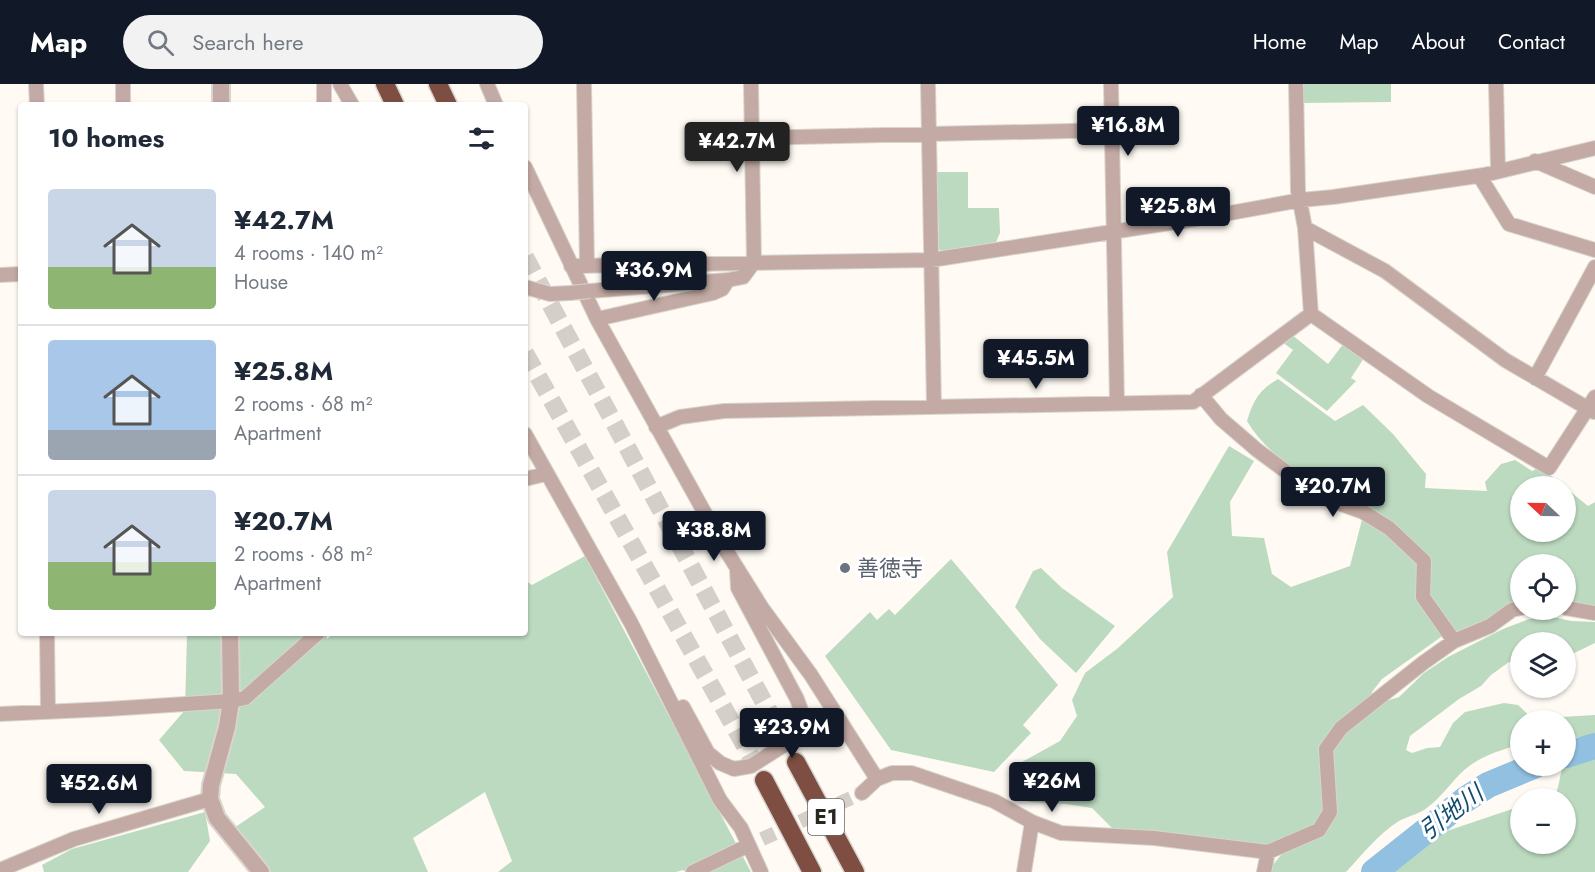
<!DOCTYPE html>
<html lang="en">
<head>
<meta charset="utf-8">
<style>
  :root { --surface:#fff; --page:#f2f2f3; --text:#1f2937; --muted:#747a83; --line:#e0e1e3; --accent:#111827 }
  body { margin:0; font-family:Jost,"Noto Sans JP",sans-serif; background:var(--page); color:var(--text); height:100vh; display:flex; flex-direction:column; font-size:22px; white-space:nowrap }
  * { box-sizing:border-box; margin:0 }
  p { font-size:20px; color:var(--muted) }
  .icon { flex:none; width:33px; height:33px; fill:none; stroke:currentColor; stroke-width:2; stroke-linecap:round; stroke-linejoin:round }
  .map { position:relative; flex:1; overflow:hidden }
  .drawer { position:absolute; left:18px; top:18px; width:510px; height:534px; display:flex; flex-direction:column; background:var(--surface); border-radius:6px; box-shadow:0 2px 4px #0004 }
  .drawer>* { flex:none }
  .needle { width:39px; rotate:292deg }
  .fabs { position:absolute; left:1510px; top:392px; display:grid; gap:12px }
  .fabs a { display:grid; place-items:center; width:66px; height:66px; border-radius:50%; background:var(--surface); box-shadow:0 2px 4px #0004; font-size:30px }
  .price { position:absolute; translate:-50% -51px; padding:0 14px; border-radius:6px; background:var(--accent); color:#fff; font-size:20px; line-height:39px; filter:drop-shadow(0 2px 3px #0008) }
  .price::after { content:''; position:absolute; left:50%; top:36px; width:18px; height:14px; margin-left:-9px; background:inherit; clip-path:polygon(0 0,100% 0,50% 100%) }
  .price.active { background:#222; color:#fff }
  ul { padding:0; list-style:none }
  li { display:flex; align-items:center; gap:18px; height:150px; padding:0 30px }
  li+li { border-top:2px solid var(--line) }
  li span { display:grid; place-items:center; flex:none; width:168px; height:120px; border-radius:6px; color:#555 }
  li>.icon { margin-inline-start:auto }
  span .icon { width:72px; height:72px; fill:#fffc; stroke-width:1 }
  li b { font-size:26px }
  h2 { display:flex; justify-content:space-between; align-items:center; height:72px; padding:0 30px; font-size:26px }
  header { display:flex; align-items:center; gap:36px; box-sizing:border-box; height:84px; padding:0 30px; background:var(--accent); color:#fff }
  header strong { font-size:28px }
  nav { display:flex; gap:33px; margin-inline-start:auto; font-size:21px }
  .search { width:420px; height:54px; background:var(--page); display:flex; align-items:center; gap:15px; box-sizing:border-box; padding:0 21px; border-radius:33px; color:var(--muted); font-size:22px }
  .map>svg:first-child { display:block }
</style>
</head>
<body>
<header>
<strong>Map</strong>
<div class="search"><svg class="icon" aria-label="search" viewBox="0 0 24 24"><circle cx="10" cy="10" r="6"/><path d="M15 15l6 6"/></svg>Search here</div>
<nav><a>Home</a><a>Map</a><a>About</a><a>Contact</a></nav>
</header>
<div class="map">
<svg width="1595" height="788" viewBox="0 0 1595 788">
  <rect width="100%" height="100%" fill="#fffbf4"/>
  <!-- green -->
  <path fill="#bcdac0" d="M1301,0h90v18l-89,1z
    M937,88h31v36h31l1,25 -4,9 -55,9 -2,-2z
    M1291,250l37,30 16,-21 20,15 -13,20 5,3 -29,30 -51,-38 17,-23 -11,-8z
    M1278,295l57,42 28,-16 30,29 33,40 -1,14 62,3 -2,-9 16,-18 14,-4 17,11 8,-4 23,19h-42v45h45v-43l22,18 7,-4v105l-29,-7v-36h-45v41l-68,29 -12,3 -59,42 -10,13 -1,7 6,5 22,-7 25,-24 24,-16 55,-28 26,-10 24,-2 18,4 24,1v21l-29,14v-15h-45v26l-12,-6 -18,13 -10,11 -22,13 -49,37 -4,14 6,3 15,-5 13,-1 13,-24 12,-11 39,-9 14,2 16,15h-13v24c-23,7 -44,13 -61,30 -11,11 -19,23 -32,33 -8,7 -20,9 -29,14 -20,12 -37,34 -53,51h-79l14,-17 -1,-4 -160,-20 -8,-3 -20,-20 -26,-4 -36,-2 -14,-5 -5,-10 11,-25 38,-21 17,-25 -5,-16 13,-27 33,-25 55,-51 -6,-45 62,-106 25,15 -24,41 2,34 32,2 8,36 19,13 59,-21 15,-58c-43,-24 -92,-43 -118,-87 7,-21 11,-30 31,-42z
    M585,472l166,316h-65l-3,-2 -7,2h-178l14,-11 -27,-69 -72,46 15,34h-157l-37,-44 31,-21 -29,-33 -52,-3 -25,-31 26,-30 2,-77h139l1,6 7,-6h191v-53l7,5z
    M951,475l107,126 -35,40 8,8 -37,39 -103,-22 -66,-94 45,-44 7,8 12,-11 6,6z
    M1041,484l21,20 53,38 -39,47 -36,-34 -25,-32 18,-36z
    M1595,631v20l-28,4 -1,-19h-17l12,-3z
    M1595,670v118h-213l53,-37 86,-29v37h45v-45h-23l13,-5c3,-7 3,-12 5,-20 3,-14 22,-15 34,-19z
    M205,728l5,29 -22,31h-144l-2,-7 30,-16z"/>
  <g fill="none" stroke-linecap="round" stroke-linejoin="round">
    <!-- river -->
    <path stroke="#91c0e1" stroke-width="26" d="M1566,671l29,-9
      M1374,788l92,-73 22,-14 48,-20"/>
    <!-- minor-tunnel -->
    <path stroke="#d4d0c9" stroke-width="14" stroke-dasharray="14 7" stroke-linecap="butt" d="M743,764l119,-55"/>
    <!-- motorway-tunnel -->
    <path stroke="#d4d0c9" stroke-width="18" stroke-dasharray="18 9" stroke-linecap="butt" d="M525,173l271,505
      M525,269l239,427"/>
    <defs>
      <path id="minor" d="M36,0l1,21
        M123,0v21
        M324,0v21
        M340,0l12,21
        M487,0l9,21
        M584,0l3,182
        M928,0l6,323
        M1111,0l6,319
        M1496,0l2,86
        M752,54l360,-8
        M1535,77l60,26
        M525,83l72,152 125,225 40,64 49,67 66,104
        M1484,91l-2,5 27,44 86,26
        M1305,144l80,43 120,89 89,52
        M571,182l360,-6 277,-43 93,-17 32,-3 151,-22 111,-27
        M0,191l21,-1
        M525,203l25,7 20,-1
        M590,207l138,-11 15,-3 11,-15 -3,-178
        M1311,230l117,82 121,72 46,-71
        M597,235l116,-26 9,-4 6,-9
        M1535,294l60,-111
        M1201,311l20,24 36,31 62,46 44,16 26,16 35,33 -1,36 31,44
        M656,343l24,-10 44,-6 469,-9 118,-88 -6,-86 -7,-37 -2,-107
        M525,350l106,189 89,177 21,28 20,44
        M525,395l21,-5
        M1566,524l29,5
        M47,549l1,79
        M683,623l25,46 12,10 14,6 17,-3 44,-28 6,-11 1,-14 -5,-14 -59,-111 -1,-18
        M0,630l108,-5 123,-8 14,-3 73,-65
        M862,709l15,-14 15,-6h20l82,28 38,21 29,11 93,5 114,14 51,-22 11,-18 -4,-63 15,-21 82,-65 31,-22 36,-15 22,-16 9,-2
        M0,786l74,-31 136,-40
        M693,788l50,-24
        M1024,788l8,-50
        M1264,788l4,-20"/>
      <path id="tertiary" d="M221,0v21
        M230,549l1,68 -4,26 -16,58 -1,14 7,19 44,54"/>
      <path id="motorway" d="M385,0l10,21
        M438,0l10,21
        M796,678l59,110
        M764,696l48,92"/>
    </defs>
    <!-- minor casing -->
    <use href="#minor" stroke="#d8d5ce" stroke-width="16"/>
    <!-- tertiary casing -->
    <use href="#tertiary" stroke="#d8d5ce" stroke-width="20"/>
    <!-- motorway casing -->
    <use href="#motorway" stroke="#d8d5ce" stroke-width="21"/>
    <!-- minor -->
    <use href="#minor" stroke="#c3aaa4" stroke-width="14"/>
    <!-- tertiary -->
    <use href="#tertiary" stroke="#c3aaa4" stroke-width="16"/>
    <!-- motorway -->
    <use href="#motorway" stroke="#7e4e42" stroke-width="18"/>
    <defs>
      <path id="minor-bridge" d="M570,209l20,-2"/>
    </defs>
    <!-- minor-bridge casing -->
    <use href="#minor-bridge" stroke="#d8d5ce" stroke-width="16" stroke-linecap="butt"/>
    <!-- minor-bridge -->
    <use href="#minor-bridge" stroke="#c3aaa4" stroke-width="14"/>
  </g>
  <!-- markers -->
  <circle fill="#6b7280" stroke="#fff" stroke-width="2" cx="845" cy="484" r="6"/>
  <g text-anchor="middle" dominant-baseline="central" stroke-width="6" stroke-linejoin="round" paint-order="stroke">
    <!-- shield labels -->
    <rect fill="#fff" stroke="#696762" stroke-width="1.5" x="808" y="715" width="36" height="36" rx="4.5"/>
    <g font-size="21" font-weight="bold" fill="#29261f">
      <text x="826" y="733">E1</text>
    </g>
    <!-- worship labels -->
    <g font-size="22" fill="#5b616d" stroke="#fff" text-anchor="start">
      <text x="857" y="484">善徳寺</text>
    </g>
    <!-- water labels -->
    <g font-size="24" font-style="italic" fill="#134c6c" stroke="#fff">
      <text transform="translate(1451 728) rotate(-37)">引地川</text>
    </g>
  </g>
</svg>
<div class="fabs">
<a><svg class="needle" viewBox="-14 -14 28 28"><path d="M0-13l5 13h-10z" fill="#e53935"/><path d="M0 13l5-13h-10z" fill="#747a83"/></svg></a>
<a><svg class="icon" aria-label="locate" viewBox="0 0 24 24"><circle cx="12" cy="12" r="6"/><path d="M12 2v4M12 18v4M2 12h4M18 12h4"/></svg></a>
<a><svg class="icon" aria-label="layers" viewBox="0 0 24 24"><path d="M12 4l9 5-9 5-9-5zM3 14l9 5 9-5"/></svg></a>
<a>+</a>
<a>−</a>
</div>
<b class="price" style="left:1128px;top:73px">¥16.8M</b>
<b class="price active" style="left:737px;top:89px">¥42.7M</b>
<b class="price" style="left:1178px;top:154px">¥25.8M</b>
<b class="price" style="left:654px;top:218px">¥36.9M</b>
<b class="price" style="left:1036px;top:306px">¥45.5M</b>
<b class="price" style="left:1333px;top:434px">¥20.7M</b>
<b class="price" style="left:714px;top:478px">¥38.8M</b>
<b class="price" style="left:792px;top:675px">¥23.9M</b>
<b class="price" style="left:1052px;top:729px">¥26M</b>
<b class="price" style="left:99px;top:731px">¥52.6M</b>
<section class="drawer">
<h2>10 homes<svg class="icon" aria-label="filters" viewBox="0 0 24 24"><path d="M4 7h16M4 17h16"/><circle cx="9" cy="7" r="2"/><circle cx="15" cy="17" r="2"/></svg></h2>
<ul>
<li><span style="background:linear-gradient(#c9d6e8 65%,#8fb573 0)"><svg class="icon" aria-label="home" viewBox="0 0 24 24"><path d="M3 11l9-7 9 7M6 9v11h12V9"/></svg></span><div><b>¥42.7M</b><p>4 rooms · 140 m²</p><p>House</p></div></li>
<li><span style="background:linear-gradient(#a9c7e8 75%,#9aa5b1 0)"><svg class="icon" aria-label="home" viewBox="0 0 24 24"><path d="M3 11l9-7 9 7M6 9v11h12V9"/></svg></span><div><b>¥25.8M</b><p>2 rooms · 68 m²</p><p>Apartment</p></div></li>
<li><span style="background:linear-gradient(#c9d6e8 60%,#8fb573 0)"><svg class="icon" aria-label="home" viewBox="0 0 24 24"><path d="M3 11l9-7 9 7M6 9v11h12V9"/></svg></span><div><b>¥20.7M</b><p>2 rooms · 68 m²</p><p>Apartment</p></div></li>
</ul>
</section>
</div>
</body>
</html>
